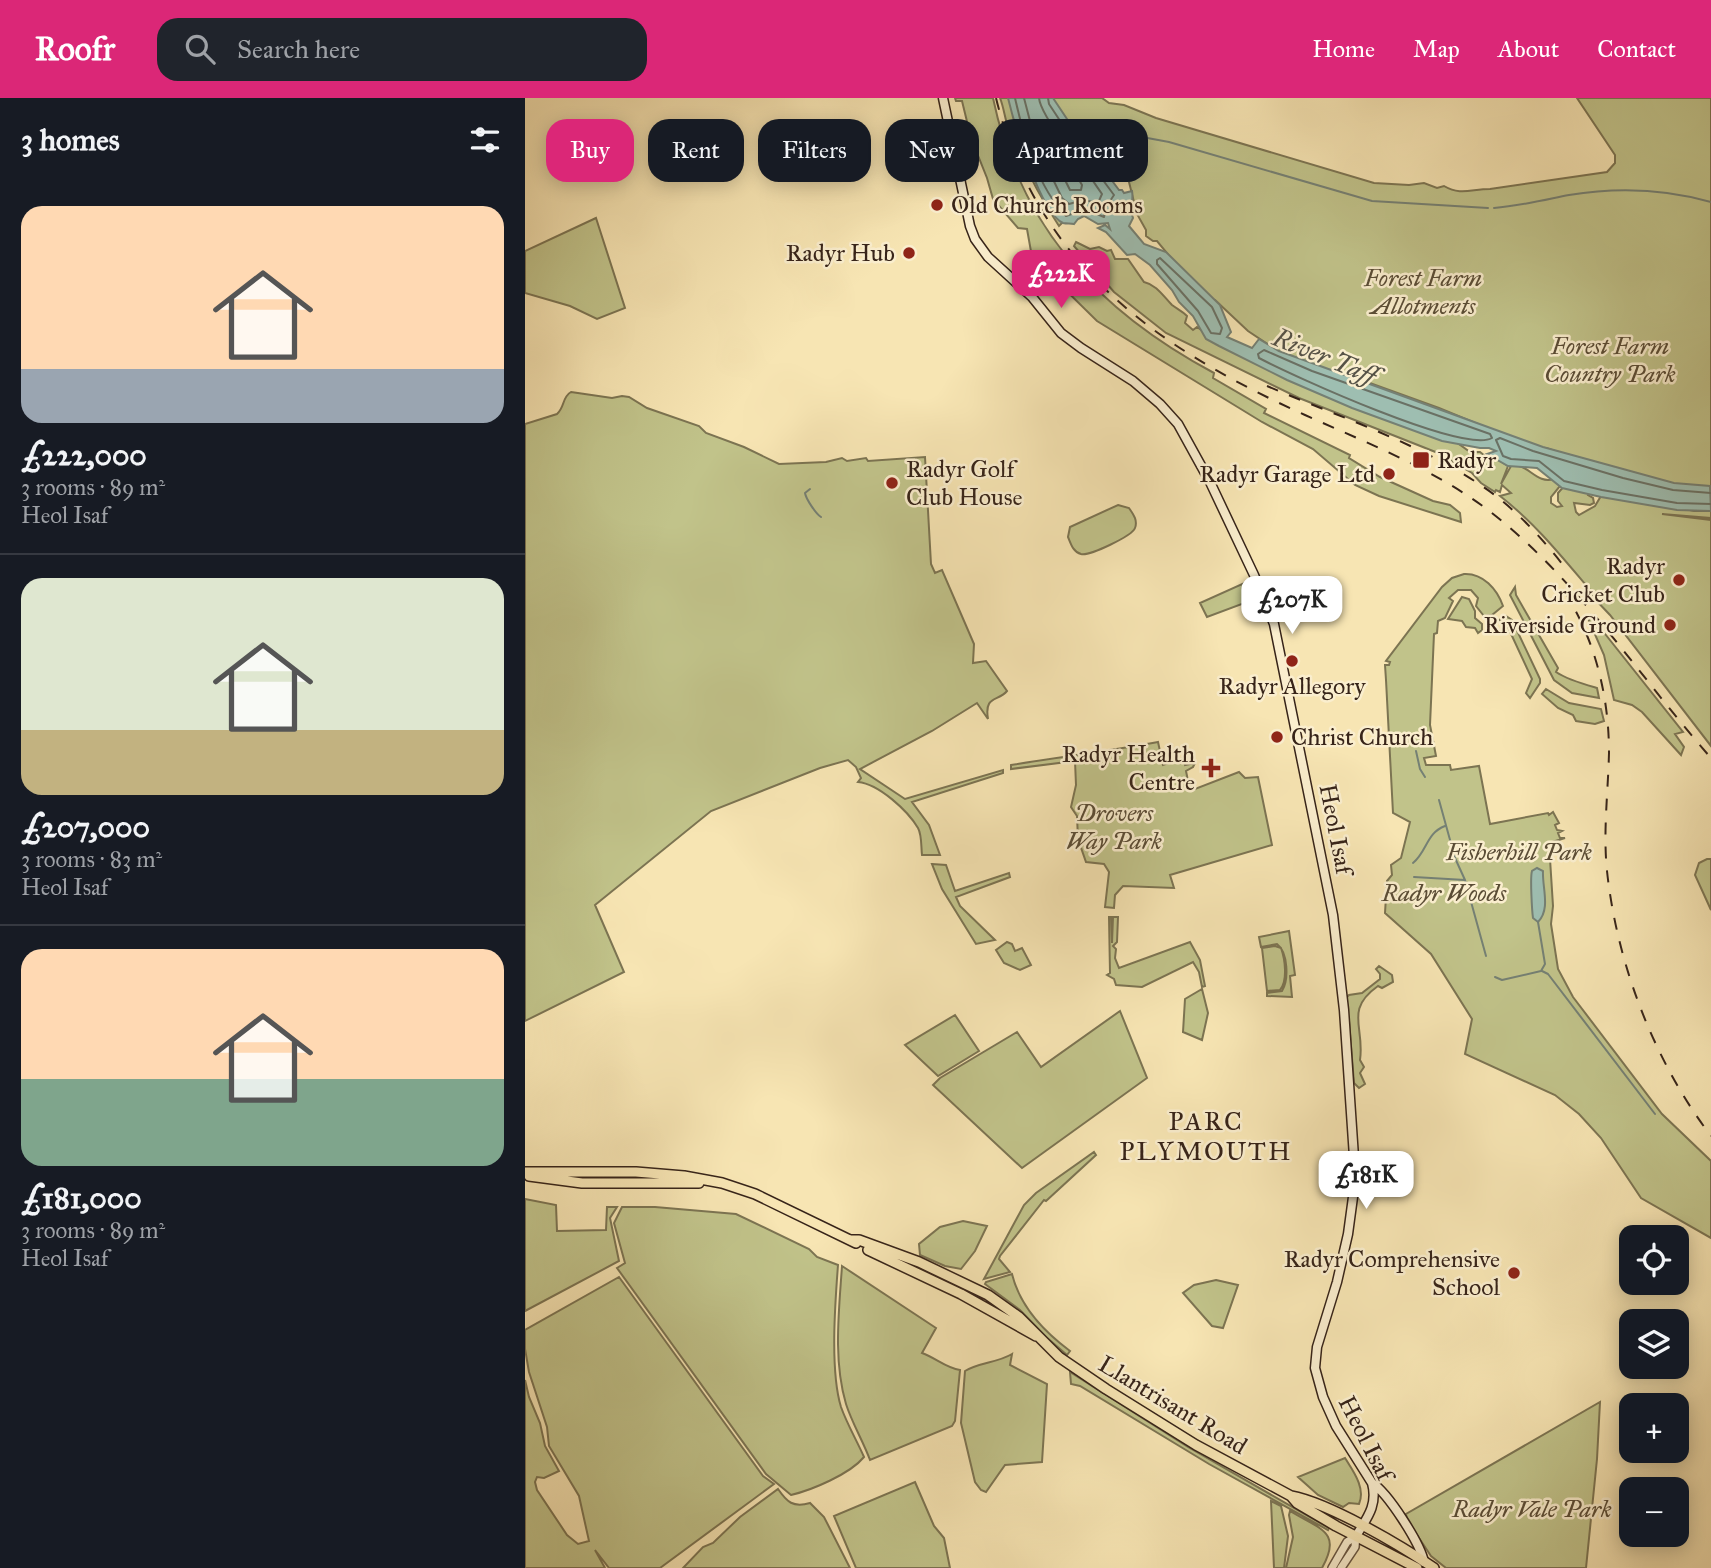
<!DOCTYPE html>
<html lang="en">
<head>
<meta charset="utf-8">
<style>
  :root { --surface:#171b24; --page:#20242c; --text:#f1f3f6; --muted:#9ea1a6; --line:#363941; --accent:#db2777 }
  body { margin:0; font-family:"IM FELL Great Primer",serif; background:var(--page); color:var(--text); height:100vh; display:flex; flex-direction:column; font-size:26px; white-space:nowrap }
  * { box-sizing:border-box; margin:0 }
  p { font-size:23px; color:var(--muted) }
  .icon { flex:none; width:38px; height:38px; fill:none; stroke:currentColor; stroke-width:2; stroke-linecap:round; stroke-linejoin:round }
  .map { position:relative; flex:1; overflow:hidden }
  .drawer { display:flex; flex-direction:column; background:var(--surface); width:525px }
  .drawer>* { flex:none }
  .banner { position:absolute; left:21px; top:21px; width:665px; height:63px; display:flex; gap:14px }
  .buttons { position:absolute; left:1094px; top:1127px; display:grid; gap:14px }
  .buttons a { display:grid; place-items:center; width:70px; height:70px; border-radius:14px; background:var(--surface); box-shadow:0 4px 18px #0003; font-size:35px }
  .price { position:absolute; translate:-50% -60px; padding:0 16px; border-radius:14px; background:#fff; color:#222; font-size:23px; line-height:46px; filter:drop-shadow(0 2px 4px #0008) }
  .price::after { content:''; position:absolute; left:50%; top:42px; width:21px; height:16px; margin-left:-10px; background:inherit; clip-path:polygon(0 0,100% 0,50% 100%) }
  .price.selected { background:var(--accent); color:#fff }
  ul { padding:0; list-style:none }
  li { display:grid; align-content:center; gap:14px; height:371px; padding:0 21px }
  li+li { border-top:2px solid var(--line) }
  li span { display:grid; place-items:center; height:217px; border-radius:21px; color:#555 }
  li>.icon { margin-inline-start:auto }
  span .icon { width:126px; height:126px; fill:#fffc; stroke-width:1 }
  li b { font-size:30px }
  h2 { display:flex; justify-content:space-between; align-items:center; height:84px; padding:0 21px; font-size:30px }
  .tag { padding:0 24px; border-radius:21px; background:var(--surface); box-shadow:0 4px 18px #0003; font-size:24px; line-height:63px }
  .tag.selected { background:var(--accent); color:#fff }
  header { display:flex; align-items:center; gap:42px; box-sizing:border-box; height:98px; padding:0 35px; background:var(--accent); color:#fff }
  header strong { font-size:33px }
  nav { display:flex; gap:38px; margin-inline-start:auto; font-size:24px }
  .search { width:490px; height:63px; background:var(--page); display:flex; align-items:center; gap:18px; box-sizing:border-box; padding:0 24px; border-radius:21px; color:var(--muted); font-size:26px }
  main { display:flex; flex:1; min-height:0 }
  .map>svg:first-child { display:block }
</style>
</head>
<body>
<header>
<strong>Roofr</strong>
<div class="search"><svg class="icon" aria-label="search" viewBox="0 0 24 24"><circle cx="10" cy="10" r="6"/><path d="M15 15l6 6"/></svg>Search here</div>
<nav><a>Home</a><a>Map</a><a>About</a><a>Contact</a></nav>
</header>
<main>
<section class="drawer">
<h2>3 homes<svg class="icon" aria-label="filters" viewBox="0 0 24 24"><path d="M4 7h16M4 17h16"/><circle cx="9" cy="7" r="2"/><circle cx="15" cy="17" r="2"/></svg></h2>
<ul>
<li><span style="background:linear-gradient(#ffd9b3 75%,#9aa5b1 0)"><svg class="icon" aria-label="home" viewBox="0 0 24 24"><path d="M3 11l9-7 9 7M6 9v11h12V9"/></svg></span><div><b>£222,000</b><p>3 rooms · 89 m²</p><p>Heol Isaf</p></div></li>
<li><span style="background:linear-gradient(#dfe7d0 70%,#c2b280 0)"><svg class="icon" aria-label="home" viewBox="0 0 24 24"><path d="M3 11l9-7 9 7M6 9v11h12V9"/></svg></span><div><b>£207,000</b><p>3 rooms · 83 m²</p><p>Heol Isaf</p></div></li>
<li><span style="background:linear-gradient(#ffd9b3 60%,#7fa58c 0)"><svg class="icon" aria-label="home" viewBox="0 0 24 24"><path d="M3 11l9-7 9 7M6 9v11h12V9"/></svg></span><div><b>£181,000</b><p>3 rooms · 89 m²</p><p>Heol Isaf</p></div></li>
</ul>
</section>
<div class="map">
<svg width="1186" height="1470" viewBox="0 0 1186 1470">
  <rect width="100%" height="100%" fill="#f7e5b3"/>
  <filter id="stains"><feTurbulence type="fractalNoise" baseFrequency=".00286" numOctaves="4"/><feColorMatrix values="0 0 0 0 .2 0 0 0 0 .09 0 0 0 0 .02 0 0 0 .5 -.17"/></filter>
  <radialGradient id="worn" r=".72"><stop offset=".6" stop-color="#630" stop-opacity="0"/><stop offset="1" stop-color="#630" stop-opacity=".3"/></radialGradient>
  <!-- green -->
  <path fill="#c1c38a" stroke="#7c7452" stroke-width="2" d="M430,0h38c27,130 107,214 221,275l-1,5 53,31 -2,4 86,42 -1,3 31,19 53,24 17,4 10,8 1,9 -82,-26 -24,-11 -42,-36 -51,-27 -165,-101 -65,-64 -5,-28 -9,-1 -25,-29 -6,-21 -16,-40 -9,-37h-6z
    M475,0h10l38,108 15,16 -4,4c-20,-30 -36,-62 -50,-96 -4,-10 -5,-22 -9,-32z
    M518,0h59l7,5 15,2 32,13 218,65 35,2 15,-2 13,5 7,-2c17,10 27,3 46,3l117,-17 8,-9v-8l-38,-57h134v389l-3,2c-12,-3 -23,-3 -34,-4 -18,-2 -33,-10 -50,-14l-2,2 -76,-25h-10l-97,-40 -83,-30 -66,-19 -42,-28 -33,-31 -10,-1 -48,-58h-4l-7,-5v-6l-9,-16 -9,-36 -6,-12 -17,-17 -25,-11z
    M246,43l10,8 8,19 -5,8h-4l-18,-28 3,-6z
    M71,120l29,90 -28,11 -27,-13 -45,-13v-42z
    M551,144l14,7 9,-2 8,4 4,-1 4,9h13l16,23c13,3 19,14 28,23 5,4 10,6 15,11l-2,7 8,7 4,-3 16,11 243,104 14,10h10l5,4c8,-2 16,6 23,10l-7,18 10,-18c17,-4 25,19 43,13l6,7 -9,11v6l6,4 5,-1 -4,-5v-8l9,-10 22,9 -1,3 5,3 1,5 -4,2 -16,-2 2,9 3,3 16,-9 9,-15 90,20h17v7l-49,-4 49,6v226l-101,-131 -18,-19 -1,-5c-29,-34 -55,-67 -91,-95l11,-3 -9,-8 -2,7 -4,-2 -1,2 -14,-9 -9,-10 -34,-20 -139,-55 -133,-65 -52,-41 -40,-46z
    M46,294l41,6 10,-2 7,1 18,11 52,18 7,7 38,14 35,17 47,-2 16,-4 5,3 19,-3 2,3 57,-4 6,107 4,9 7,-3 32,74 -1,19 13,-2 21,30c-9,11 -23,4 -19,28l-11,-16 -45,28 -72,38 45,30 98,-29v3l-91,29 17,23 11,30h-18c-1,-8 0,-20 -4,-27 -10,-17 -39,-44 -60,-46l3,-4 -5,-11 -8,-7 -28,8 -109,43 -116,94 29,67 -99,49v-597l32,-10c8,-7 5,-17 14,-22z
    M593,407l11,3c4,6 9,12 6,20 -3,8 -45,28 -54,26 -8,-2 -10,-10 -13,-17l2,-10z
    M939,476c19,-1 33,15 39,32l-11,9 -8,1 -8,-10 2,-8 -7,-8h-13l-9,8 4,3 -8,17 -7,3 -1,12 -3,1 -4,91 6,31 -12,2 2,7h24l1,5 28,-4 11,58 58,-11 1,2 4,-3 6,11 -4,2 2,5 5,1 -4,2 2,5h5l-16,5 4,63 -2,18 7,45 15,28 89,117 49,47v77l-70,-40 -40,-60 -22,-24 -24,-19 -90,-41 7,-35 -41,-65 -46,-41 2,-32 5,-6 -1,-10 10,-7 9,-36 -17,-9 -7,-133 -1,-15h4l1,-3 -4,-1 56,-74 10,-9z
    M726,482l7,18 -51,19 -7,-14z
    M990,489l1,8 42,73 -2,4c12,8 27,12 41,16l2,10 -27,-5 -18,-13 -44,-85z
    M937,499l7,2 6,12v7l7,6v6l-4,3 -3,-5 -9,-1 -4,-6 -14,-2z
    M1065,517l93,117 -8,2 9,13 -3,8 -39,-43 -10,-7 -18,-5 -10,-45 -17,-39z
    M981,518l6,4 28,59v4l-10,15 -4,-5 6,-14 -26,-56 -7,-3z
    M1021,591l23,14 32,6 3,12 -9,3 -19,-3 -3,-6 -15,-7 -16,-14z
    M633,644l5,23 20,-7 2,7 10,-2 -2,4 -7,4 4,20 49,-19 6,6 13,-1 14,68 -102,30 4,13 -51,-2 -8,9 -1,13 -9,-1 4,-35 -5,-8 -18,-2 -8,-23 -1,-23 -6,-9 5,-22 -1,-24 -64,8v-4c50,-8 97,-14 147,-23z
    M1182,761h4v51l-16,-35 4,-12z
    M407,766l14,1 9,26 54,-18 1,4 -54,20 4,9 35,34 -19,4 -34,-55z
    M584,819h2l1,26 1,-26h5l-1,25 -4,4 3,3 -1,9 4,10 71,-26 10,18 5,26 -3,1 -3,-15 -6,-10 -51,25 -26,-2 -2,-6 -7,-4 3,-2z
    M764,833l6,44 -5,1 2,21 -25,-1v-3l15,-2c7,-11 6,-39 -5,-47l-16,3 -2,-10z
    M482,844l5,2 3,7 7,-3 9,17 -11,5 -16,-7 -8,-13z
    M750,848l6,2c4,11 7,33 -1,42l-13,1 -5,-43z
    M854,868l13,9 1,7 -11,6 -4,-2c-34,24 -13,41 -18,74l4,7 -4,6 5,11 -6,4 -5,-5 -5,-62 -4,-22 4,-4 13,-2 18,-14v-5l-4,-5z
    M677,891l6,24 -6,27 -19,-8 2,-33z
    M595,913l27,67 -125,90 -89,-83 7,-7 77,-46 24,35z
    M430,917l24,36 -41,25 -33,-31z
    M569,1054l2,3 -50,46 -2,-1 -44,56 -1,3 11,13 -26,7 40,-74 12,-12z
    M0,1101l31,6 1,26 49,-1 1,-23h10l-7,11 9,43 -94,50z
    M97,1109h33l81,7 73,35 8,8 21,8c-3,39 -8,106 3,142 6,17 16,34 23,50 -14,17 -52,33 -73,38l-25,-21 -149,-206 8,-5 -11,-40z
    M438,1123l24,5 -12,25 -14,18 -16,-3 -25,-11 -1,-11 21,-17z
    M317,1168l94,62 -14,25c14,5 24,15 38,17l-5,51 -3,5 -82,34c-7,-19 -18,-37 -24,-56 -13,-44 -7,-93 -4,-138z
    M487,1176c8,33 31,57 58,77l-3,4 -21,-18 -26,-27 -35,-26 1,-2z
    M94,1179l144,199 11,8 -114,84h-51l-14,-18 10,18h-80v-188l4,17 11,26 5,23 14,25 -15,7 -7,-1 -2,5 2,8 30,45 11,9 11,-3 -10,-45 -30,-50 -2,-19 -18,-55 -4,-23v-19z
    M691,1182l22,5 -15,43 -11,-2 -29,-33 11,-8z
    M487,1256l-2,11 37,19 -5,78 -37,3 -19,27 -5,-2 -6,-8 -14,-59 4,-52c15,-9 32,-8 47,-17z
    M545,1274l118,75 141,81 -1,2 -119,-66 -129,-78 -9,-2z
    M1075,1304l-3,57 -11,109h-140l-15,-12 -24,-36 -1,-6z
    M820,1360c8,13 21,30 14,46l-10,-1 -6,4 -25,-12 -20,-18z
    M390,1384l19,44 10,12 6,30h-94l-22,-52z
    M253,1391c9,13 15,19 32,14l14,14 26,51h-167l20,-21 10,-4 27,-26z
    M746,1403l10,5 7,30 -4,32h-10z
    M765,1413c29,18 53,20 32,57h-36l7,-31 -4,-22z"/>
  <!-- water -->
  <path fill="#9ebeb1" stroke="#758074" stroke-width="2" d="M483,0h45l22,33 3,1 2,6c15,8 29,11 40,25l-7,5 -13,-13h-7l26,35h3l2,3 8,-2c2,9 -3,19 1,27l-4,8 15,18 22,8 54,53 11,27 -4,5 25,11 7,-9 20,12 264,96 131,36 36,3 1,25 -34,-1 -76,-13 -39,-9 -25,-20 -29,-2 -21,-12 9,-3 -7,-3h-9l-38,-7 -90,-33 -65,-28 -68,-34 -13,-7 -13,-23 -14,-14 -7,-12 -22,-25 -15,-11 -8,1 -21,-23 -8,-4 7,-3 5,4 -2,-6 -10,1 -14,-8 -6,3 -4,5c-3,-1 -7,0 -11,-1 -23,-10 -49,-100 -55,-125z
    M1012,770l6,3c-1,16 8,38 -5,51l-5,-4c-1,-7 -3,-41 -1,-47z"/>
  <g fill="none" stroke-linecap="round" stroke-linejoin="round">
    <!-- shore -->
    <path stroke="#6a7165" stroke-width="2" d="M490,0c9,40 22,88 51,118l19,-7 19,8 2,-10 8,-12 -26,-35 -1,-11 -13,-7 -25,-38 -1,-6
      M499,0l12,46 26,54 7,6 15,-4 14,3 4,-9c-9,-13 -17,-24 -24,-37 -2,-5 -8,-7 -12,-11 -8,-11 -26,-36 -27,-48
      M535,56l8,7 14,24 -1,5h-11l-16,-32 1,-3z
      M635,160l52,49 10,21 -2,6 -9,-1 -13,-22 -41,-47v-4z
      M739,252l48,21 178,63 2,4c-28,16 -199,-62 -233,-80l-1,-4z
      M1186,395l-38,-3 -50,-12 -90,-27 -33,-13 -4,2 7,16 8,3 28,2 25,20 38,9 75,13 34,1"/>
    <!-- stream -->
    <path stroke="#758074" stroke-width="2" d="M553,35l37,-1 54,10 203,59 116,7
      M969,110c26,-2 50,-8 75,-13 48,-8 96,-6 142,7
      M285,391l-5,4c1,6 11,21 16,24
      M891,653l4,18 5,8
      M914,702l16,58 10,22 21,76
      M888,765c14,-11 13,-30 32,-37
      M889,779l51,3
      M1017,873l6,3 107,140
      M970,879l7,3 39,-9 4,-7 -7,-42"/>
    <defs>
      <path id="tertiary" d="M807,1470l15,-26 9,-6
        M816,1470l14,-21 1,-11"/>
      <path id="secondary" d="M418,0l27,128 5,13 13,18 44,40 29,36 20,15 52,33 27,23 18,20 32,58 44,93 20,49 59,291 11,95 10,147 -1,40 -5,37 -11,48 -20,65 -2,21 8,29 13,29 36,57c6,22 -5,35 -16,53
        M847,1385c16,10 48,60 52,79"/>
      <path id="primary" d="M0,1074h111l48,4 38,7 33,11 101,49
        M4,1078l53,7h117
        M326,1142h8l60,22 69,33 31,22 40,40 47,32 90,56 95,51c38,7 109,49 143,72
        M343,1152l93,44 75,42
        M766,1398l6,7 39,23 81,42"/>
    </defs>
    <!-- tertiary casing -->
    <use href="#tertiary" stroke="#675440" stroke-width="10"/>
    <!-- secondary casing -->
    <use href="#secondary" stroke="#372419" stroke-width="11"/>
    <!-- primary casing -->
    <use href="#primary" stroke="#372419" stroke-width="12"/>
    <!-- tertiary -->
    <use href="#tertiary" stroke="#faeece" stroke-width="7"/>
    <!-- secondary -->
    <use href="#secondary" stroke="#faeece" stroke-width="8"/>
    <!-- primary -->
    <use href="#primary" stroke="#f7e5b3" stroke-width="9"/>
    <!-- rail -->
    <path stroke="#372419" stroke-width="2" stroke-dasharray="12 12" stroke-linecap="butt" d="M471,0c41,167 161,250 309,317 62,28 124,52 179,92 91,68 153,167 227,251
      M742,288c77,33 162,60 229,110 27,21 50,47 71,74
      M1039,493c31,48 45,105 45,162 -1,40 -6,79 -2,118 10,93 47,190 104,265"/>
  </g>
  <!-- markers -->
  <g fill="#8f2418" stroke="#faeece" stroke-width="2.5">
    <circle cx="412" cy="107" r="7"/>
    <circle cx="384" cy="155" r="7"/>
    <rect x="887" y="353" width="18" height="18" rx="3.5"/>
    <circle cx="864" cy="376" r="7"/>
    <circle cx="367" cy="385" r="7"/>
    <circle cx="1154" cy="482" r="7"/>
    <circle cx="1145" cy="527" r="7"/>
    <circle cx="767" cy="563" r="7"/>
    <circle cx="752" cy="639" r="7"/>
    <path d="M682.5 659.5h7v7h7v7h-7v7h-7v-7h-7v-7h7z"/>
    <circle cx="989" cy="1175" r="7"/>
  </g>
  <g text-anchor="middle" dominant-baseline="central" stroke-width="5" stroke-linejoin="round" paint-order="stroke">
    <!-- poi labels -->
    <g font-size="24" fill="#372419" stroke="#faeece" text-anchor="end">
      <text x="426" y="107" text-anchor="start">Old Church Rooms</text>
      <text x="370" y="155">Radyr Hub</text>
      <text x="912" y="362" text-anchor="start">Radyr</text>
      <text x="381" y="371" text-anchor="start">Radyr Golf<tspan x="381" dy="28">Club House</tspan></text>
      <text x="850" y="376">Radyr Garage Ltd</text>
      <text x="1140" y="468">Radyr<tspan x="1140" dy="28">Cricket Club</tspan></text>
      <text x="1131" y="527">Riverside Ground</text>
      <text x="767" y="588" text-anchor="middle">Radyr Allegory</text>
      <text x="766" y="639" text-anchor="start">Christ Church</text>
      <text x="670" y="656">Radyr Health<tspan x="670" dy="28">Centre</tspan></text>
      <text x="975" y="1161">Radyr Comprehensive<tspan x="975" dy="28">School</tspan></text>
    </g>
    <!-- park labels -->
    <g font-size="24" font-style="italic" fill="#5a4c35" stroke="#faeece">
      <text x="898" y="180">Forest Farm<tspan x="898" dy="28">Allotments</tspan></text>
      <text x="1085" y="248">Forest Farm<tspan x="1085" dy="28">Country Park</tspan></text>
      <text x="589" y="715">Drovers<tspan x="589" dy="28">Way Park</tspan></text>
      <text x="994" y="754">Fisherhill Park</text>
      <text x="919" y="795">Radyr Woods</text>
      <text x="1007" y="1411">Radyr Vale Park</text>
    </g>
    <!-- street labels -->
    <g font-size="24" fill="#372419" stroke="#faeece">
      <text transform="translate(811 731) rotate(79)">Heol Isaf</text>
      <text transform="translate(648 1307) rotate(31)">Llantrisant Road</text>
      <text transform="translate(841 1340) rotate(63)">Heol Isaf</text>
    </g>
    <!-- water labels -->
    <g font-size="26" font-style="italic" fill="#565247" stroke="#faeece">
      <text transform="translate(800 258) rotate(22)">River Taff</text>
    </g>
    <!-- neighbourhood labels -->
    <g font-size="26" letter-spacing="2" fill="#372419" stroke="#faeece">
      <text x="681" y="1023">PARC<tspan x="681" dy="30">PLYMOUTH</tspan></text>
    </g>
  </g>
  <rect width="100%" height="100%" filter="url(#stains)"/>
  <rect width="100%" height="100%" fill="url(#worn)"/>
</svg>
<div class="buttons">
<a><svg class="icon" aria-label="locate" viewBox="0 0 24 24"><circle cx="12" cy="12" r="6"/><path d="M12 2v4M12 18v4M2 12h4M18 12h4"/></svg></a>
<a><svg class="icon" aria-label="layers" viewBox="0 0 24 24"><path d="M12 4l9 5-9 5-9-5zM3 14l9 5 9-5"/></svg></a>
<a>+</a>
<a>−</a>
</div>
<b class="price selected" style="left:536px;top:212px">£222K</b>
<b class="price" style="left:767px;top:538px">£207K</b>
<b class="price" style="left:841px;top:1113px">£181K</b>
<div class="banner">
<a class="tag selected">Buy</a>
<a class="tag">Rent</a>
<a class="tag">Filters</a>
<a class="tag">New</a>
<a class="tag">Apartment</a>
</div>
</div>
</main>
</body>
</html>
